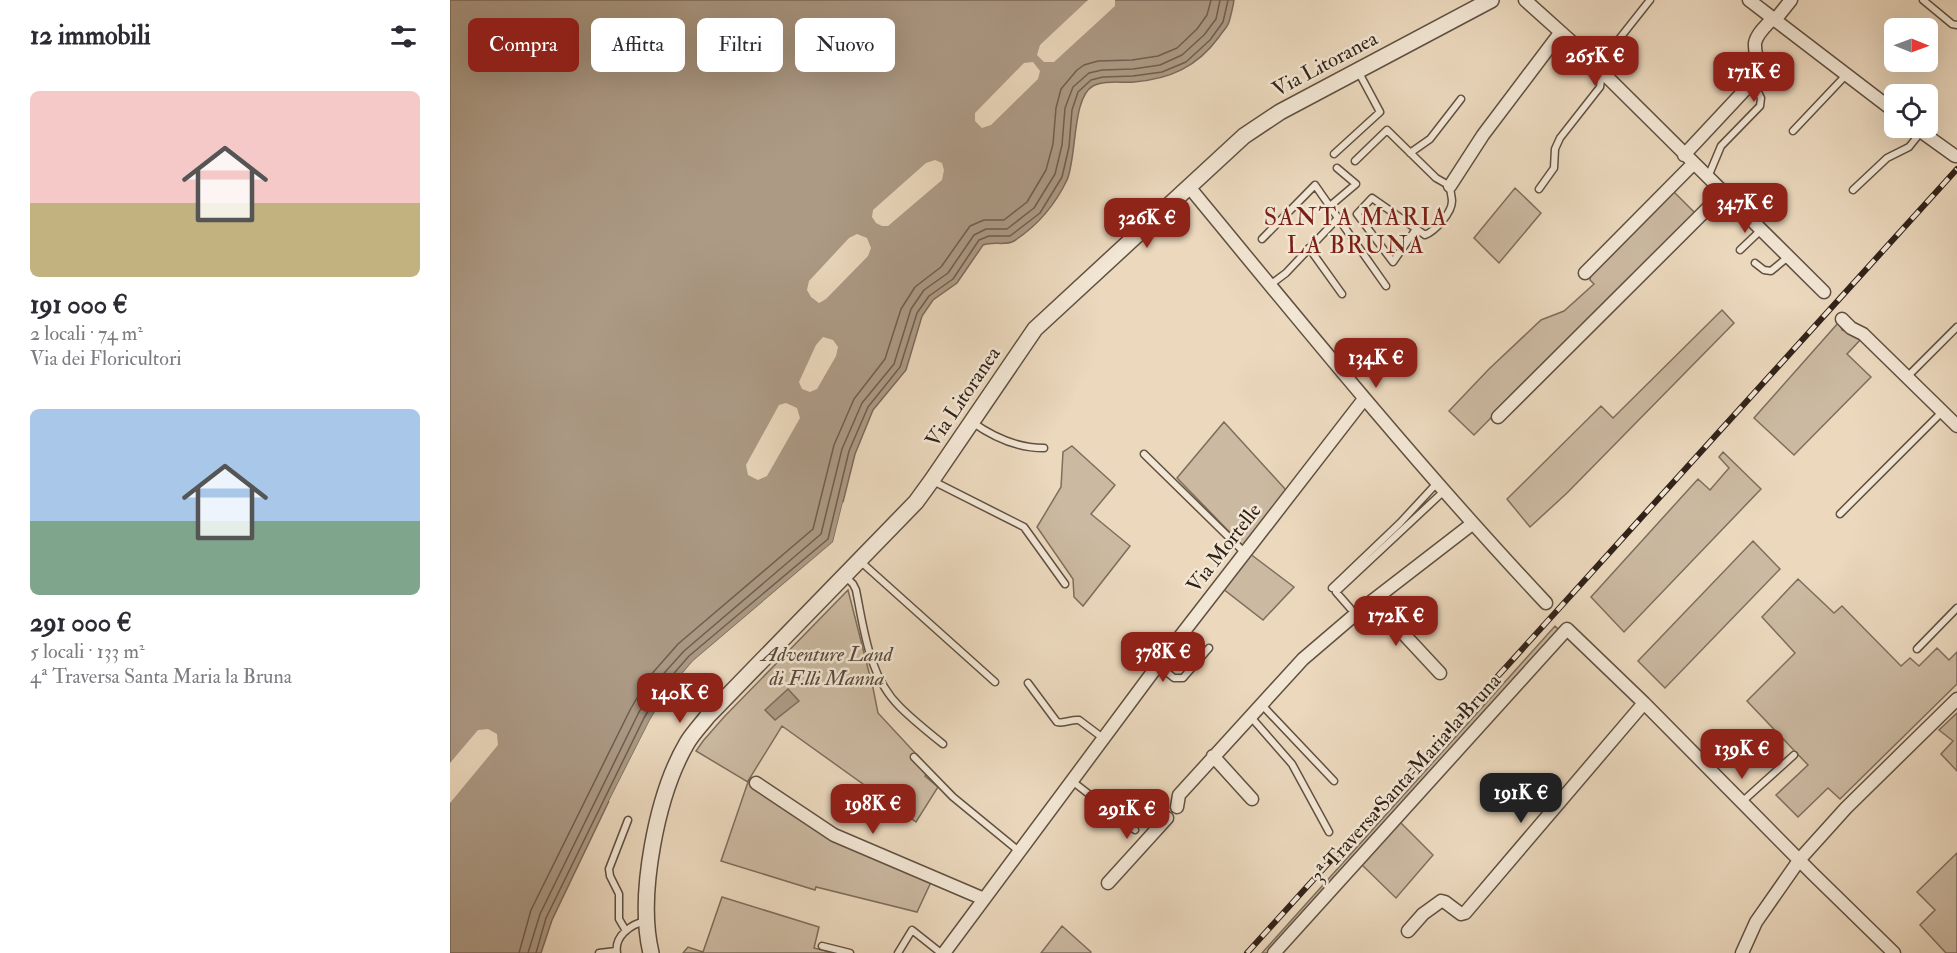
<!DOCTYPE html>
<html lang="it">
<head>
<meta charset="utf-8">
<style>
  :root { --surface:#fff; --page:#f7f7f7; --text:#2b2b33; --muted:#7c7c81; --accent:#8f2418 }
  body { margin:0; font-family:"IM FELL Double Pica",serif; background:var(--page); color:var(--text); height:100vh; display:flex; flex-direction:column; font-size:22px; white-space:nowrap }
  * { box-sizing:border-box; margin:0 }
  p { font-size:20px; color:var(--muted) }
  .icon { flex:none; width:33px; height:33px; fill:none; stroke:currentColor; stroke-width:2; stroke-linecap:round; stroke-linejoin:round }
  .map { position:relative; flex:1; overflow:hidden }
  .drawer { display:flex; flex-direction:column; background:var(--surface); width:450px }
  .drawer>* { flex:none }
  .top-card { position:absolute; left:18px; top:18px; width:570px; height:54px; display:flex; gap:12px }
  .needle { width:39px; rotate:91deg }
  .fabs { position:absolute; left:1434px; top:18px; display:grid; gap:12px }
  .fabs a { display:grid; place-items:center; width:54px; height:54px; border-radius:9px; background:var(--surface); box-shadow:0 6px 24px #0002; font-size:30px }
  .price { position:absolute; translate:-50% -51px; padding:0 14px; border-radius:12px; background:var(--accent); color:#fff; font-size:20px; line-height:39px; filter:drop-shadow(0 2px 3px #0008) }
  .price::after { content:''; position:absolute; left:50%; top:36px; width:18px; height:14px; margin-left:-9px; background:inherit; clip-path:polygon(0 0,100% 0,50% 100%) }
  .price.on { background:#222; color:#fff }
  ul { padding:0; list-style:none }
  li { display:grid; align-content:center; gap:12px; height:318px; padding:0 30px }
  li span { display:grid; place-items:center; height:186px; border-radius:9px; color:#555 }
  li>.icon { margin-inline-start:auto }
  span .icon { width:108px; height:108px; fill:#fffc; stroke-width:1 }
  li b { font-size:26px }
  h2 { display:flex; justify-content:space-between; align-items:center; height:72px; padding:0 30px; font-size:26px }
  .pill { padding:0 21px; border-radius:9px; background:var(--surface); box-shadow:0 6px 24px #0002; font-size:21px; line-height:54px }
  .pill.on { background:var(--accent); color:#fff }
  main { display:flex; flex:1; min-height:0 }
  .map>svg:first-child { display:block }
</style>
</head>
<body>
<main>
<section class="drawer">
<h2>12 immobili<svg class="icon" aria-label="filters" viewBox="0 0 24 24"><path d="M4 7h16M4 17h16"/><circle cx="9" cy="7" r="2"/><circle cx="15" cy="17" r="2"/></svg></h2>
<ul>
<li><span style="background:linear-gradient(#f6c9c9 60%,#c2b280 0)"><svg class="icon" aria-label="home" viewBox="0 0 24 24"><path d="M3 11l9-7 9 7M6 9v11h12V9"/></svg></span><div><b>191 000 €</b><p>2 locali · 74 m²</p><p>Via dei Floricultori</p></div></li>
<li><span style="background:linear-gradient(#a9c7e8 60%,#7fa58c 0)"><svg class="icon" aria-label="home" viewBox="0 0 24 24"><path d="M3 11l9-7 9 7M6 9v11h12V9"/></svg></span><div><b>291 000 €</b><p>5 locali · 133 m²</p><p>4ª Traversa Santa Maria la Bruna</p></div></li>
</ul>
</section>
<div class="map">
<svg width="1507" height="953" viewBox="0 0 1507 953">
  <rect width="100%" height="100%" fill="#ebd8bd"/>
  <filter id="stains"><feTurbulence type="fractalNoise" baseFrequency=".00333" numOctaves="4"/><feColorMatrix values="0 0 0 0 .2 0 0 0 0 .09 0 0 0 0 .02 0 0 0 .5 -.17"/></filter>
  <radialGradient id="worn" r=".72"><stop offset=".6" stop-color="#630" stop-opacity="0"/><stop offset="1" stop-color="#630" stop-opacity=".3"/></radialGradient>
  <!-- green -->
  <path fill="#cbb9a1" stroke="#7e6e5d" stroke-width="1.5" d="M1065,188l26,25 -42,50 -25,-25z
    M1223,191l22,22 -221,222 -25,-24 40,-42 52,-49 23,-9 30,-27 -4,-4 1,-7z
    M1272,310l12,13 -167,170 -37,34 -23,-28 94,-93 12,12z
    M1389,322l3,8 20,8 -15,16 24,23 -77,78 -40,-37z
    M774,422l62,68 -42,57 -67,-69z
    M622,446l43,39 -24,29 39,32 -47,60 -9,-9 -1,-18 -36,-52 24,-40 2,-35z
    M1273,452l38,37 -137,143 -33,-35 107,-118 12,11 19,-22 -10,-11z
    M1303,541l27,28 -115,119 -27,-27z
    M799,553l45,34 -31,33 -41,-32z
    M1348,579l36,34 8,-7 59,60 9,-8 9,8 18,-18 12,12 8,-8v32l-117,115 -12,-11 -30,29 -22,-22 32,-30 -61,-64 48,-48 -33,-36z
    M398,590l25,98 5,25 52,56 -5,7 13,11 -22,35 -134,-96 -34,55 84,56 100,43 -15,32 -101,-25 -1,3 -94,-29 27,-79 -52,-31 7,-10 21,-24z
    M1105,626l5,5 -290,322h-8z
    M1507,713v58l-16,-17 12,-13 -14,-11z
    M949,821l34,34 -37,43 -36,-35z
    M1507,853v100h-11l-26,-28 15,-15 -18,-18z
    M272,897l97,30 -5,21 19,5h-150l5,-6 15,5z
    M612,926l29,26 -1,1h-49z"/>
  <!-- water -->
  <path fill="#ac9a85" stroke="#7b6a5a" stroke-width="1.5" d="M0,0h784c-1,7 -3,15 -5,22 -2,6 -7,10 -10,15 -22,30 -49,42 -85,45 -13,1 -30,-2 -41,4 -21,11 -16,71 -26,94 -12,25 -30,46 -53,61 -8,5 -21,0 -31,4l-26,38 -24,17 -11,16 -16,54 -33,40 -18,44 -22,88 -140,119 -25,29 -18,30 -41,81 -57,119 -11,33h-91z
    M338,689l11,12 -24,19 -10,-10z"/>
  <!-- pier -->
  <path fill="#ebd8bd" d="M638,0h27v6l-61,56h-10l-7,-7 3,-10z
    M583,62l7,9 -2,8 -47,46 -9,3 -7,-7v-8l49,-50z
    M485,160l7,3 2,7 -2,10 -54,46h-6l-6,-3 -4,-6 1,-7 53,-47z
    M407,234l10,4 4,10 -3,8 -42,43 -7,4 -8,-6 -4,-7 2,-9 40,-43z
    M373,337l10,3 5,7 -2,9 -19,33 -7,3 -8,-3 -3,-7 17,-37z
    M336,403l11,5 3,10 -33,58 -9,4 -10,-5 -2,-10 33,-60z
    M393,502l3,2 -10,40 -141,119 -25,29 -18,30 -40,80 -3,-1 41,-81 18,-30 25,-29 140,-119z
    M38,729l9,5 1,11 -48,58v-40l28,-33z"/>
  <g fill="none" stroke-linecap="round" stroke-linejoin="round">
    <!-- shore -->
    <path stroke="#6e5e4f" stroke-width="1.5" d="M69,953l12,-43 99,-200 19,-33 29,-33 135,-115 21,-84 20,-46 31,-40 16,-50 14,-22 26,-20 29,-41 14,-6h20l23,-18 19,-32 7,-26 3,-36 5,-19 16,-19 7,-5 14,-4 34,-1 26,-4 19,-8 20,-19 10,-14 4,-15
      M78,953l12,-39 98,-200 19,-33 27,-30 137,-117 21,-85 20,-46 32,-39 17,-55 13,-19 24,-17 26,-38 12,-6h21l27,-21 21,-34 7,-29 3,-37 8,-21 16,-14 13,-3 31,-1 27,-4 22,-10 22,-20 12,-16 4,-19
      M86,953l10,-35 98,-200 19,-32 26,-30 139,-117 21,-88 19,-44 32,-40 17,-54 12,-17 24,-17 26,-39 10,-4h21l30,-23 22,-36 7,-30 3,-37 6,-18 13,-12 12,-3 30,-1 29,-4 24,-10 24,-22 13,-18 5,-22"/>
    <defs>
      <path id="service" d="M1473,0l29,24 5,1
        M1147,67l53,-67
        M1343,131l53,-56
        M960,153l20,-14 31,-40
        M884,154l46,-42 -22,-41
        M905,161l32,-31 49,48 14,8c0,5 2,11 2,15 0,12 -17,30 -27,34l-53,-37 -15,16 36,48 23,-33
        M1258,177l13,-31 39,-40 1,-8 -8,-16
        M1089,189l15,-21 1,-19 5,-11 40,-51 1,-7 3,-5
        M1403,190l34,-32 22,-11 12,-15
        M880,206l26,-22 -19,-16
        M888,218l48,68
        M812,239l53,-54 23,33 -52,55 -16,12
        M859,248l33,46
        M1290,250l21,-20
        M1305,263l9,7 7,1 17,-14
        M1457,377l50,-50
        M522,422c21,15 46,26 72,26
        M694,454l101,99
        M483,481l91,46 41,57
        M1390,514l102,-102
        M410,561l135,121
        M395,576l8,8 3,6c8,40 13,87 44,117 13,13 28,25 43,37
        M882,588l68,-65 37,-40
        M900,608l-14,-16 108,-101
        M1467,649l40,-41
        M708,665l16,13h9l26,-30
        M578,683l29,39c8,2 14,-3 22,-2l24,18
        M811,704l73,77
        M800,716l42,48 37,68
        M464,757l39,40 67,55
        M622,781l63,49
        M1293,801l51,-46
        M176,931l-7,-12v-25l-9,-18 -1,-7 19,-49
        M372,946l28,7
        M149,953l17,-2
        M167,953c-3,-17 14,-29 29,-32
        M448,953l14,-23 29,23"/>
      <path id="minor" d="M1075,0l49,44 250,248
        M1299,0l145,111
        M1325,20l16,-20
        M1466,128l39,28
        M1234,155l72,-77c6,-15 -2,-21 -1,-35 2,-10 12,-18 18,-25
        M1000,186l33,-51 77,-102
        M740,188c116,141 231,282 356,415
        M1135,273l108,-109
        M1392,319l9,9 12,6 94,92
        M1048,417l226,-225
        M923,601l67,72
        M763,756l39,43
        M306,783l78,52 150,64
        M727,807l2,-12 124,-136 55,-47 114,-88
        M658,883l59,-65
        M958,931l15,-17 18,-13 4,1 16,12 4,-1 179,-210
        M494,953l214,-288 206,-266
        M824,953l293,-324 77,74 167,169 83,81
        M1292,953l14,-31 44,-63 46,-51 111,-109"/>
      <path id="tertiary" d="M201,953c-14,-58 6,-159 36,-210 6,-10 14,-18 20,-26l209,-215 16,-22 103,-151 209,-193 36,-24 211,-112"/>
    </defs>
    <!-- service casing -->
    <use href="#service" stroke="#605042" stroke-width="9"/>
    <!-- minor casing -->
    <use href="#minor" stroke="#605042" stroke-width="15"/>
    <!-- tertiary casing -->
    <use href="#tertiary" stroke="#605042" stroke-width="18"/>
    <!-- service -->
    <use href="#service" stroke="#f2e6d4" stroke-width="6"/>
    <!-- minor -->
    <use href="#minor" stroke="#f2e6d4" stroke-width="12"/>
    <!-- tertiary -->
    <use href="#tertiary" stroke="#f2e6d4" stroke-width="15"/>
    <defs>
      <path id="rail" d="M797,953l710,-784"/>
    </defs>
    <!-- rail casing -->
    <use href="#rail" stroke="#312219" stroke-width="6"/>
    <!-- rail -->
    <use href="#rail" stroke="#f2e6d4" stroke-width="4" stroke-dasharray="11" stroke-linecap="butt"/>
  </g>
  <g text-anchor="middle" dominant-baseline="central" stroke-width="5" stroke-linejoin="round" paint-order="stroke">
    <!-- street labels -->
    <g font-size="21" fill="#312219" stroke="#f2e6d4">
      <text transform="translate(875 64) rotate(-28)">Via Litoranea</text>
      <text transform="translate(513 397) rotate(-56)">Via Litoranea</text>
      <text transform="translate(774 548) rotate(-52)">Via Mortelle</text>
      <text transform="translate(956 778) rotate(-48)">3ª Traversa Santa Maria la Bruna</text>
    </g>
    <!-- park labels -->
    <g font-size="21" font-style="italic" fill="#58483b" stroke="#f2e6d4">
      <text x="377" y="654">Adventure Land<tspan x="377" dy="24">di F.lli Manna</tspan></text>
    </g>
    <!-- quarter labels -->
    <g font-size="24" letter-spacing="1.5" fill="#7a1f14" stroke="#f2e6d4">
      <text x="906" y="217">SANTA MARIA<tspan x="906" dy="28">LA BRUNA</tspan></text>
    </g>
  </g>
  <rect width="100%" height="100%" filter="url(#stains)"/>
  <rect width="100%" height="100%" fill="url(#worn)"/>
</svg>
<div class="fabs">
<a><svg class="needle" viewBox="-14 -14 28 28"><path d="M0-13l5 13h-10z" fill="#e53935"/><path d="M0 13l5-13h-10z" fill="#7c7c81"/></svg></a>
<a><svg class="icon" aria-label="locate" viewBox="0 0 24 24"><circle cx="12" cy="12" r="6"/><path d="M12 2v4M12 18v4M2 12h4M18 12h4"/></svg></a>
</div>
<b class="price" style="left:1145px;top:87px">265K €</b>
<b class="price" style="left:1304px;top:103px">171K €</b>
<b class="price" style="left:1295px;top:234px">347K €</b>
<b class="price" style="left:697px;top:249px">326K €</b>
<b class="price" style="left:926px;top:389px">134K €</b>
<b class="price" style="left:946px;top:647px">172K €</b>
<b class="price" style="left:713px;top:683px">378K €</b>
<b class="price" style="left:230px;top:724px">140K €</b>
<b class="price" style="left:1292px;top:780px">139K €</b>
<b class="price on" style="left:1071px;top:824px">191K €</b>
<b class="price" style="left:423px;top:835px">198K €</b>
<b class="price" style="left:677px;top:840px">291K €</b>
<div class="top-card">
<a class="pill on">Compra</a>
<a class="pill">Affitta</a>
<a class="pill">Filtri</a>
<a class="pill">Nuovo</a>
</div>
</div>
</main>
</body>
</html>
